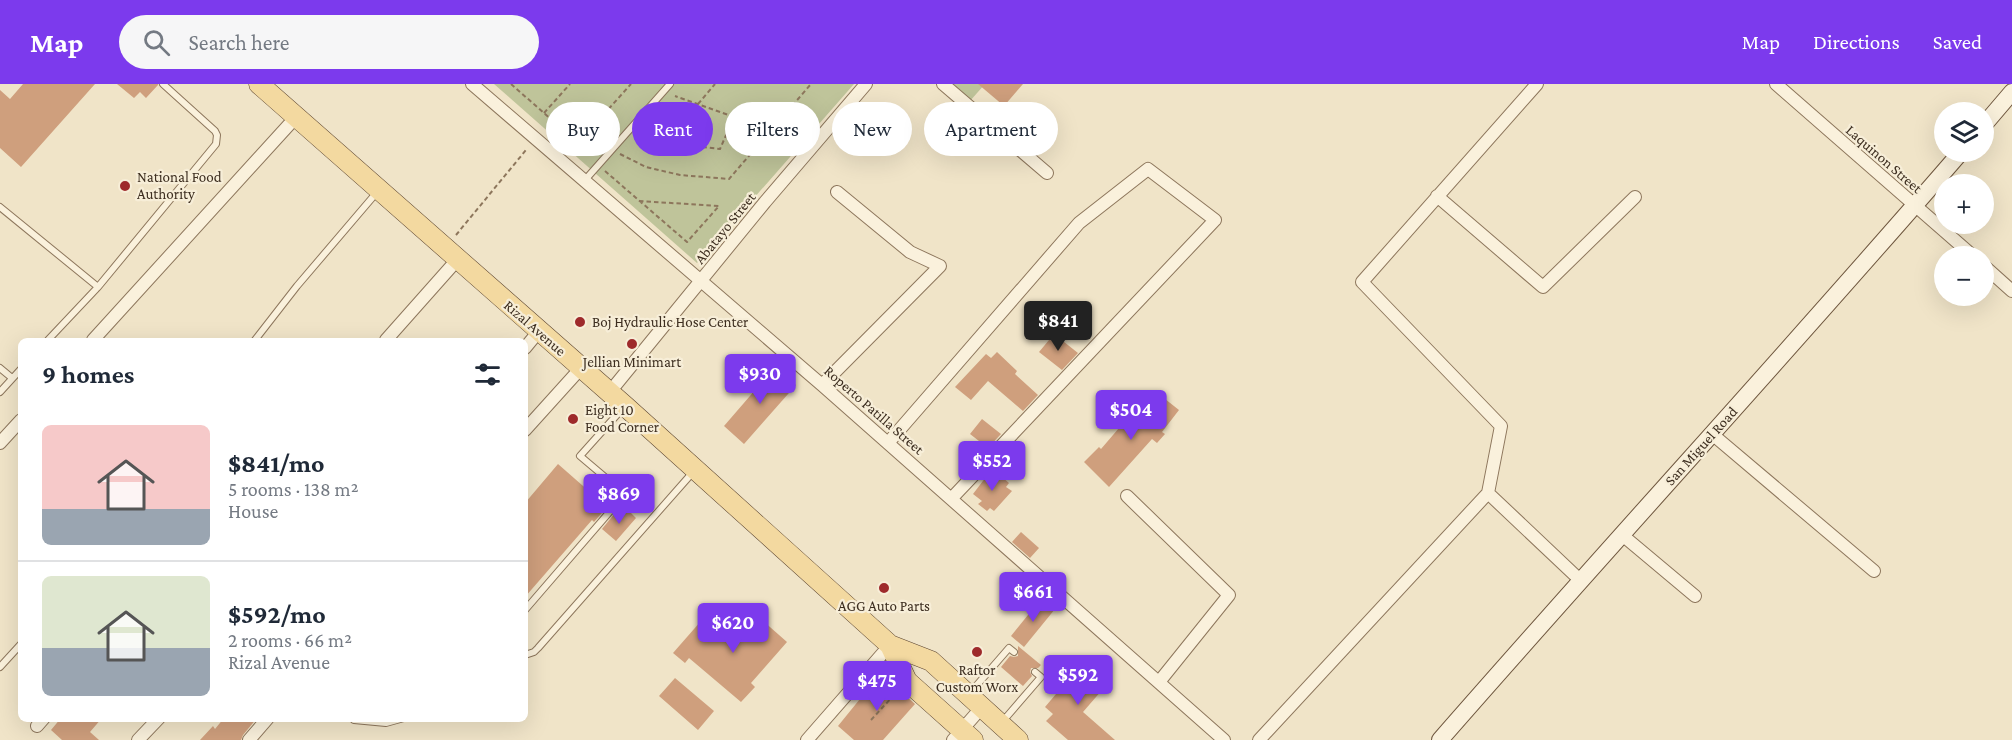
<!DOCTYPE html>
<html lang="en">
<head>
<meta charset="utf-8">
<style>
  :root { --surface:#fff; --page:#f6f6f7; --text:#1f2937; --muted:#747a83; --line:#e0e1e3; --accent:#7c3aed }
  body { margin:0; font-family:"Crimson Pro",serif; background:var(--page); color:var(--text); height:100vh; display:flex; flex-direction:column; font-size:22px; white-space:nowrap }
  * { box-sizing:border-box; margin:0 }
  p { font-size:20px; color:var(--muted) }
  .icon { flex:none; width:33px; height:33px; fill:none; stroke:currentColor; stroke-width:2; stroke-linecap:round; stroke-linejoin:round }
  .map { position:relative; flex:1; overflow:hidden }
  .drawer { position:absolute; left:18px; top:254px; width:510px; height:384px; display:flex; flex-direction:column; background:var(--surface); border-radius:9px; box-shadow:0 6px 24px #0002 }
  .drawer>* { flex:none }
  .top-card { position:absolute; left:546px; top:18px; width:570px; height:54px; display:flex; gap:12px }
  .buttons { position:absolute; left:1934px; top:18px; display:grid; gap:12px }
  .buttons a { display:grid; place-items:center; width:60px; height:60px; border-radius:50%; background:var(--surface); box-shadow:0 6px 24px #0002; font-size:30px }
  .price { position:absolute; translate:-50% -51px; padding:0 14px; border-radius:6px; background:var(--accent); color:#fff; font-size:20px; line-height:39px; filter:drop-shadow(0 2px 3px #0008) }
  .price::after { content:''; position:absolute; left:50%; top:36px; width:18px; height:14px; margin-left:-9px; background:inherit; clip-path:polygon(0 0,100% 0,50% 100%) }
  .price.on { background:#222; color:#fff }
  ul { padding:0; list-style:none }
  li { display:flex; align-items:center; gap:18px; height:150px; padding:0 24px }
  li+li { border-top:2px solid var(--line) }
  li span { display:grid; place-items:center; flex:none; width:168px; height:120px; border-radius:9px; color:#555 }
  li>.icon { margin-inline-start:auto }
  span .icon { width:72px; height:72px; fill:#fffc; stroke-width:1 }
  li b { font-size:26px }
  h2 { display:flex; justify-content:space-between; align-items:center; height:72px; padding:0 24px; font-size:26px }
  .chip { padding:0 21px; border-radius:27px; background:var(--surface); box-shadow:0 6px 24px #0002; font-size:21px; line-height:54px }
  .chip.on { background:var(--accent); color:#fff }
  header { display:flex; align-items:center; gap:36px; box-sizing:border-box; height:84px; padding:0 30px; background:var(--accent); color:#fff }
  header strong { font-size:28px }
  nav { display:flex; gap:33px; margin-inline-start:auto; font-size:21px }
  .search { width:420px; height:54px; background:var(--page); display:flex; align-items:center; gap:15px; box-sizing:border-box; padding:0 21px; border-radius:33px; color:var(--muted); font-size:22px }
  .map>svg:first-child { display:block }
</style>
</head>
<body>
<header>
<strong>Map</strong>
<div class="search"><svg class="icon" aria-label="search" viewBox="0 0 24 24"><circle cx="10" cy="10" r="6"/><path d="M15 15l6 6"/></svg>Search here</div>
<nav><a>Map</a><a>Directions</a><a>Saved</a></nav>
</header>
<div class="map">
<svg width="2012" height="656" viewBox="0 0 2012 656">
  <rect width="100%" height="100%" fill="#f0e4c8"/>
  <!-- cemetery -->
  <path fill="#bfc49a" d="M494,0h360l-157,179z
    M951,0h34l-15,17z"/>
  <!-- building -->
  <path fill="#cf9f7d" d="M23,0h72l-74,83 -21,-19v-58l10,9z
    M117,0h41v1l-12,13 -6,-6 -6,6z
    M978,0h45l-19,22z
    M1054,250l24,19 -16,17 -23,-18z
    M997,268l20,19 -2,3 23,21 -15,16 -35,-30 -17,19 -16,-13 31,-33 5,4z
    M775,283l21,18 -52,59 -20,-18z
    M1160,311l19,15 -17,22 3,2 -8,9 -5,-4 -43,48 -25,-25 15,-15 2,2 24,-28 6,6 13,-16 3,2z
    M982,335l19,15 -13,14 -18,-14z
    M558,380l49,43 -13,15 -2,-2 -67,77v-94z
    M989,389l10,7 3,-3 7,6 -3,4 6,4 -18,20 -4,-3 -3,3 -9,-7 4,-3 -9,-7z
    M627,425l9,9 -20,23 -14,-12 13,-16 5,4z
    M1021,448l18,16 -9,10 -18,-16z
    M1041,515l14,10 -31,38 -13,-11z
    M753,528l34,30 -36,41 4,4 -14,15 -52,-44 -4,5 -12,-10 28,-32 24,21z
    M1018,562l23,19 -3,3h-7l-1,4 2,4 -9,10 -22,-19 9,-11 4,1 4,-1z
    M1084,577l25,21 -26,30 32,28h-47l-22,-19 7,-7 -8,-7z
    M881,589l34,31 -32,36h-29l-16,-14z
    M675,594l39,33 -16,19 -39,-34z
    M61,634h41l-12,14 9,8h-37l-11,-10z
    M224,634h33l-14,17 -2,5h-41l13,-14 2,3z"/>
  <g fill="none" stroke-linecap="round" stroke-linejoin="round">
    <defs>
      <path id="lane" d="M585,96l85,-96
        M0,123l98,80
        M48,256l50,-53 118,-143 1,-9 -2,-4 -52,-47
        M255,256l42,-54 81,-95
        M0,284l12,10
        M0,308l21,-23
        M525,526l100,-116 -45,-38 43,-48
        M525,571l9,-3 4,-4 156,-177
        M0,583l21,-23
        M970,609l39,-45 5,4
        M354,636l32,3 18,-5
        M1003,637l38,-44 -6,-5"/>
      <path id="street" d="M472,0l350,301 402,355
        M943,0l104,89
        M1776,0l197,172
        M1437,112l106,91 92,-90
        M1983,181l29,26
        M93,256l203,-223
        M386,256l71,-80
        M525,264l14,-17
        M822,301l118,-119 -30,-14 -73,-60
        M609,309l156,-191 101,-118
        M525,346l56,-62
        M1712,350l162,137
        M0,359l21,-23
        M888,359l191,-220 69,-54 67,51 -264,279
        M1488,409l13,-67 -139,-144 175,-198
        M1127,412l102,99 -70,87
        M1621,450l74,62
        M37,642l7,-8
        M138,656l21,-22
        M249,656l19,-22
        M807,656l83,-95
        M953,656l29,-33
        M1259,656l229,-247 92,87"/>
      <path id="secondary" d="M1983,42l29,-34
        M1440,656c172,-197 350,-390 521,-588"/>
      <path id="primary" d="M259,0l366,322 265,239 41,16 87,79
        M890,561l17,36 66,59"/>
    </defs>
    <!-- lane casing -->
    <use href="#lane" stroke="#8d765c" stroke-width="8"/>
    <!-- street casing -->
    <use href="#street" stroke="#8d765c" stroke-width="14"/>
    <!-- secondary casing -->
    <use href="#secondary" stroke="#6f573f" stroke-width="18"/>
    <!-- primary casing -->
    <use href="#primary" stroke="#5b4430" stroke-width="21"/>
    <!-- path -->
    <path stroke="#8d765c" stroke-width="2" stroke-dasharray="4.5 3" stroke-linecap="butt" d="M511,0l67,59 53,-59
      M698,20l17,-20
      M544,29l26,-29
      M638,49l10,8 72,8 14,-32 -59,-21
      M620,70l26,13 34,8 49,4 82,-95
      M605,87l82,71 32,-36
      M639,117l80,5
      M456,151l70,-85
      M871,636l24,-26"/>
    <!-- lane -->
    <use href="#lane" stroke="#faf1dc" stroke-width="6"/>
    <!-- street -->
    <use href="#street" stroke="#faf1dc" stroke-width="12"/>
    <!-- secondary -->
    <use href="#secondary" stroke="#faf1dc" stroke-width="16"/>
    <!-- primary -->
    <use href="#primary" stroke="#f3d9a0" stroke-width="20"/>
  </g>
  <!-- markers -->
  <g fill="#9e2a2b" stroke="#f7eed8" stroke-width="2">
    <circle cx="125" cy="102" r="6"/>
    <circle cx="580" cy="238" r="6"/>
    <circle cx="632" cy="260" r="6"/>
    <circle cx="573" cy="335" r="6"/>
    <circle cx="884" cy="504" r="6"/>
    <circle cx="977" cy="568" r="6"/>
  </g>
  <g text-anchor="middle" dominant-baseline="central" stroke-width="4.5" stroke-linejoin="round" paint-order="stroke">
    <!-- street labels -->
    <g font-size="15" fill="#3d2e20" stroke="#f7eed8">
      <text transform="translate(1884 75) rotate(41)">Laquinon Street</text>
      <text transform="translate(725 144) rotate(-51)">Abatayo Street</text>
      <text transform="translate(535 244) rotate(41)">Rizal Avenue</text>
      <text transform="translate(874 326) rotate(41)">Roperto Patilla Street</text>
      <text transform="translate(1701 362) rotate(-48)">San Miguel Road</text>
    </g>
    <!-- poi labels -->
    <g font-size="15" fill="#3d2e20" stroke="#f7eed8" text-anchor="start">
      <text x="137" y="93">National Food<tspan x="137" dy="17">Authority</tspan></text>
      <text x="592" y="238">Boj Hydraulic Hose Center</text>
      <text x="632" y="278" text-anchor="middle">Jellian Minimart</text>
      <text x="585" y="326">Eight 10<tspan x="585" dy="17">Food Corner</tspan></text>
      <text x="884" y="522" text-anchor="middle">AGG Auto Parts</text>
      <text x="977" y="586" text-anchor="middle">Raftor<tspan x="977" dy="17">Custom Worx</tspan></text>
    </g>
  </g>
</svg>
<div class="buttons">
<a><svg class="icon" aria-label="layers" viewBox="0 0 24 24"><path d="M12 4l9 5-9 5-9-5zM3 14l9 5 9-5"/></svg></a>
<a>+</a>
<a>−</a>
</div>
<b class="price on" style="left:1058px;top:268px">$841</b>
<b class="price" style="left:760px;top:321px">$930</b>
<b class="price" style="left:1131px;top:357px">$504</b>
<b class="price" style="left:992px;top:408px">$552</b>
<b class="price" style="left:619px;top:441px">$869</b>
<b class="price" style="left:1033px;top:539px">$661</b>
<b class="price" style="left:733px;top:570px">$620</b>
<b class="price" style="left:1078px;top:622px">$592</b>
<b class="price" style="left:877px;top:628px">$475</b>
<div class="top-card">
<a class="chip">Buy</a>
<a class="chip on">Rent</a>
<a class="chip">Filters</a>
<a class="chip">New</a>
<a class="chip">Apartment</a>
</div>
<section class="drawer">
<h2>9 homes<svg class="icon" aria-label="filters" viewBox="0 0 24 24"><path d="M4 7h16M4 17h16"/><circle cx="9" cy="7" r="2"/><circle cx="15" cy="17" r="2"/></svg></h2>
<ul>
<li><span style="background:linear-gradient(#f6c9c9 70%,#9aa5b1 0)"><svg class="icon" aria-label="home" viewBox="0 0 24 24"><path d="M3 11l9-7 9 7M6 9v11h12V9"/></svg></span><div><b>$841/mo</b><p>5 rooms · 138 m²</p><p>House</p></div></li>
<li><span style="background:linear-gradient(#dfe7d0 60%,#9aa5b1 0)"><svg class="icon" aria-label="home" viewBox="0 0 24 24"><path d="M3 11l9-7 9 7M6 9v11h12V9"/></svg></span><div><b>$592/mo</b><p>2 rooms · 66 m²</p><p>Rizal Avenue</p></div></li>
</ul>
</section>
</div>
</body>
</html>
